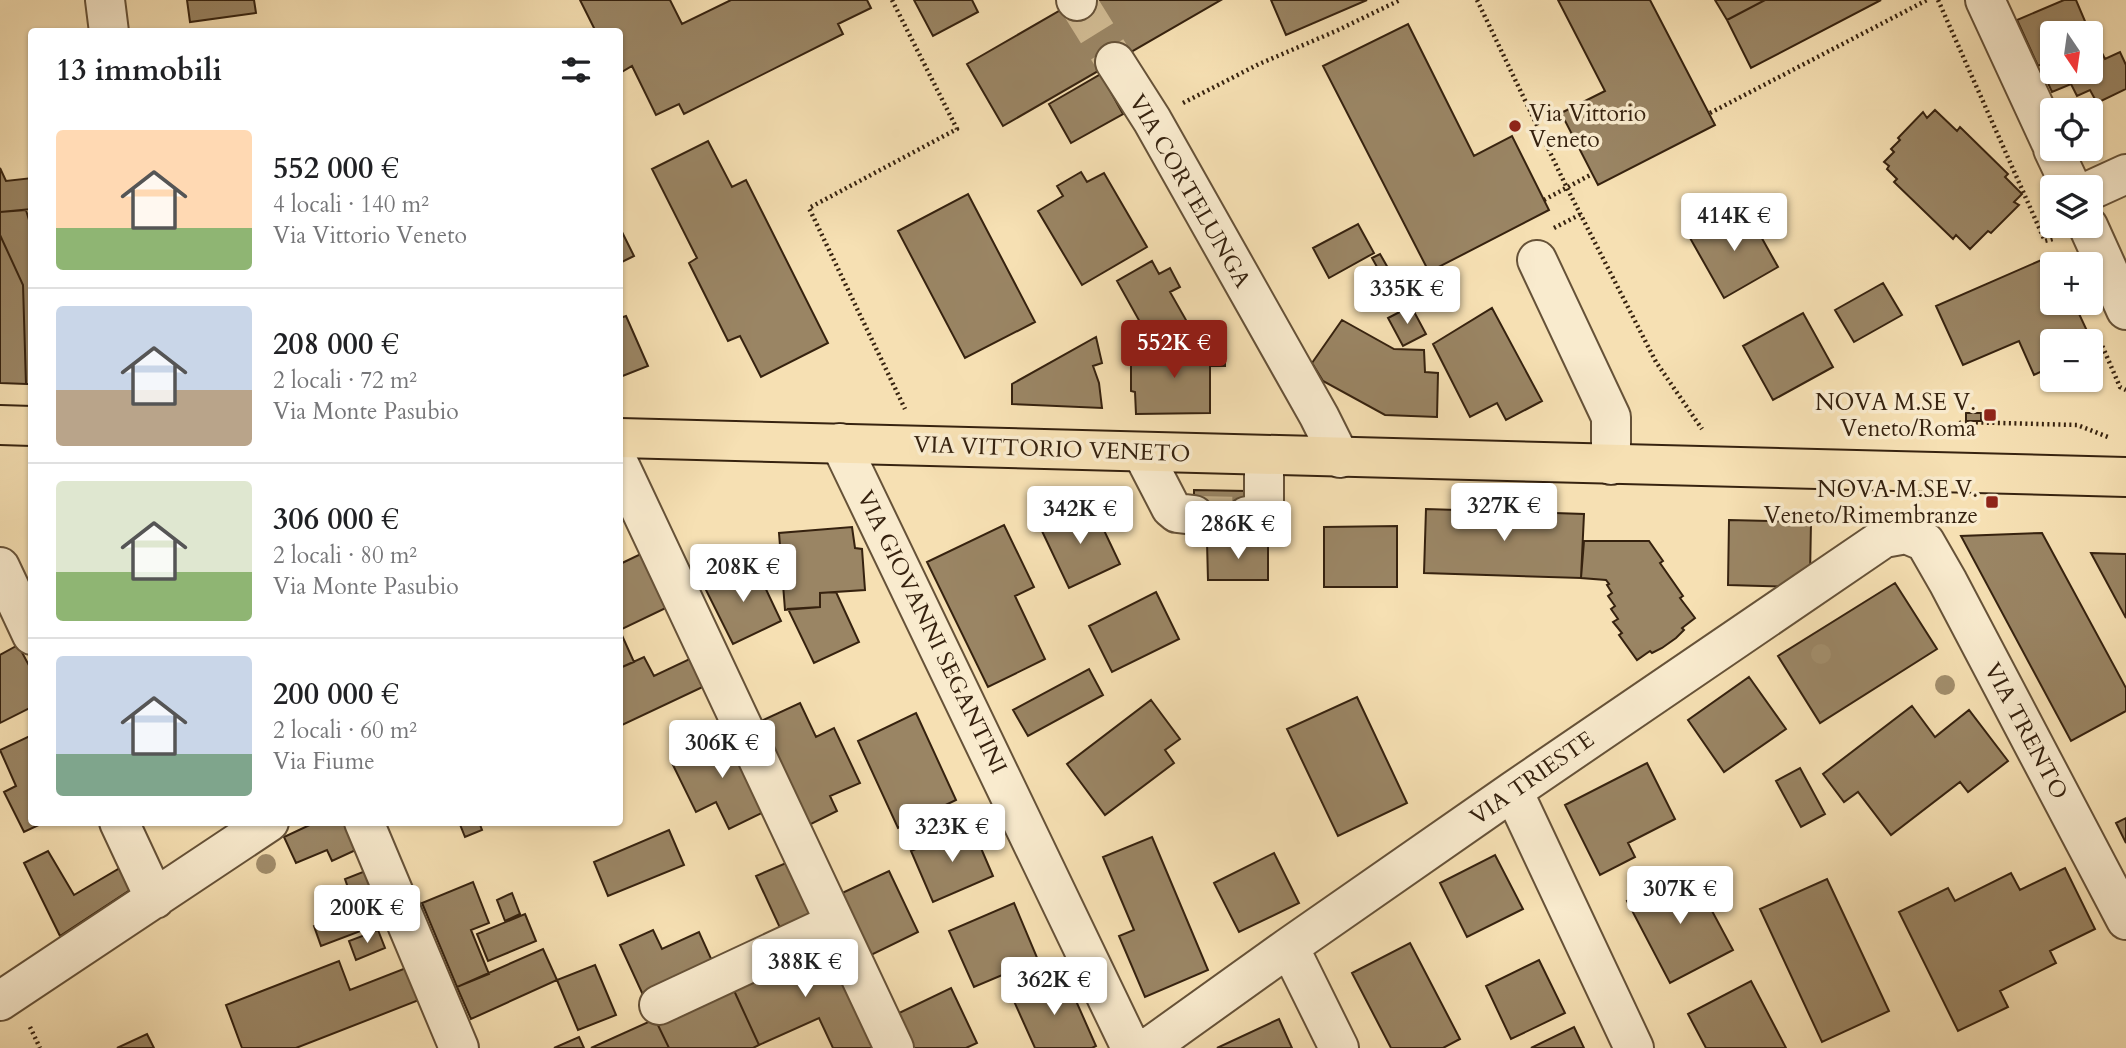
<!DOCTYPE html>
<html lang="it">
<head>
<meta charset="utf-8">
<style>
  :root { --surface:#fff; --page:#f6f6f6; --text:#202124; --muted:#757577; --line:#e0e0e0; --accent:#8f2418 }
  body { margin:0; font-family:Cardo,serif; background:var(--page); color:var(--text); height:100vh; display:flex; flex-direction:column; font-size:26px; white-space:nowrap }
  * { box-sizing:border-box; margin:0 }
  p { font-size:23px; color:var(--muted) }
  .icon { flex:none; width:38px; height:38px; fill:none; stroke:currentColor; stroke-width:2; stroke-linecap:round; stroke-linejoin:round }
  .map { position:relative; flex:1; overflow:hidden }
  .drawer { position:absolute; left:28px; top:28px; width:595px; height:798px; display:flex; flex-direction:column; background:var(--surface); border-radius:7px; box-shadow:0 2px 5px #0004 }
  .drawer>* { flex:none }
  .needle { width:46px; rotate:167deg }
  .fabs { position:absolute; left:2040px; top:21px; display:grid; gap:14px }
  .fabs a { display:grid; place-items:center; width:63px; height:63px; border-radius:7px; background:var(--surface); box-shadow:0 2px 5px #0004; font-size:35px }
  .price { position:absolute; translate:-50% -60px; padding:0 16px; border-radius:7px; background:#fff; color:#222; font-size:23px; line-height:46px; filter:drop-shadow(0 2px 4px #0008) }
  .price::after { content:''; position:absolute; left:50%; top:42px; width:21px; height:16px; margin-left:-10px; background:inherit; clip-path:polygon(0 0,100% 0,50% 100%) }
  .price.current { background:var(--accent); color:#fff }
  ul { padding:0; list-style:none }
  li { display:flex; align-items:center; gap:21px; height:175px; padding:0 28px }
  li+li { border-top:2px solid var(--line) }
  li span { display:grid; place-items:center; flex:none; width:196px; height:140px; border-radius:7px; color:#555 }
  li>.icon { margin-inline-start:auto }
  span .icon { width:84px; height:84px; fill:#fffc; stroke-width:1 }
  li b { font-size:30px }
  h2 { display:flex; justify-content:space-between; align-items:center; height:84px; padding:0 28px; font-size:30px }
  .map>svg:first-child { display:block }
</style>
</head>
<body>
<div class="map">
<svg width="2126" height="1048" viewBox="0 0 2126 1048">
  <rect width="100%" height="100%" fill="#f6e0b3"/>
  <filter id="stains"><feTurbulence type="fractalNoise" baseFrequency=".00286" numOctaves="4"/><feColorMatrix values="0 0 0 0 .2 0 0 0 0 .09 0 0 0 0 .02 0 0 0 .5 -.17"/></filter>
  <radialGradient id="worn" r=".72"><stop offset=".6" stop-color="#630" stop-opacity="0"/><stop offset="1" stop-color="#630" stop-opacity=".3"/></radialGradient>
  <!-- building -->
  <path fill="#9a8564" stroke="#36220f" stroke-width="2" d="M187,0h67l2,13 -66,9z
    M580,0h90l12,24 49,-24h136l4,8 -33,16 5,10 -159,80 -5,-10 -23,11 -24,-49 -12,7v-41h-24z
    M914,0h58l6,12 -45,24z
    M1078,0h143l-218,126 -36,-62z
    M1271,0h96l-81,35z
    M1558,0h92l65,125 -117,60 -37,-72 44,-22z
    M1715,0h50l-38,20z
    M1765,0h116l-130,68 -24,-48z
    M2064,0h12l14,33h-37v26l-15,7 -21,-46z
    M1408,24l66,132 38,-20 37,74 -120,62 -106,-206z
    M2097,43l8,16 15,-7 6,13v24l-29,14 -7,-13 -13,6 -6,-12 -19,8 -11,-24 12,-5v9h38v-27z
    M1101,74l22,40 -52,29 -22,-39z
    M1935,110l22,21 3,-4 48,47 -3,3 17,17 -8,8 5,3 -28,28 -3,-2 -18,18 -14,-14 -3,4 -59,-57 3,-3 -10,-10 2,-3 -5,-4 10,-10 -3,-3 9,-9 -2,-2 25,-26 4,6z
    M708,141l24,46 14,-7 82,163 -67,34 -21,-41 -12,5 -39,-78 8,-5 -45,-89z
    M0,168l6,13 26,-3v31l-32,3z
    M1081,172l6,10 17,-9 43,74 -65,38 -44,-74 25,-15 -6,-10z
    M968,194l67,128 -70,36 -67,-127z
    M1745,208l33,59 -54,31 -34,-60z
    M26,210l6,20v154h-6l-3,-99 -23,-50v-23z
    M1358,224l16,29 -45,25 -16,-30z
    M620,228l14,28 -14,7z
    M0,235l23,50 3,99 -26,-1z
    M1380,254l24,42 -8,5 -24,-43z
    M2053,255l5,9h-5v39h21l21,45 -4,2v-9h-38v25l-19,9 -15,-34 -56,24 -27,-59z
    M1152,261l7,13 11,-6 10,19 -10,5 16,28 -36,20 -33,-59z
    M1883,283l19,32 -48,27 -19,-32z
    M1411,306l15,28 -23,12 -15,-28z
    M1492,308l50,93 -36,19 -9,-17 -27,14 -37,-73z
    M1803,313l30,54 -60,33 -30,-54z
    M626,316l22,50 -28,11v-59z
    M1342,320l52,29 30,1 1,22 13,1 -1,44 -52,-2 -62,-34 -11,-18z
    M1096,337l6,26 -9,3 6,17 3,25 -90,-4v-20z
    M1225,344v22h-15v47l-74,1 -1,-22 -4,-1v-40h73v-6z
    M1966,413h15v8h-15z
    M1194,490l53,1v50l-53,1z
    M1092,505l28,59 -51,24 -28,-59z
    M1426,509l158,5 -3,64 -157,-5z
    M1729,520l82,2 -1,55 -17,-1v11l-65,-2z
    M1004,525l30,62 -19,9 30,63 -57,28 -61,-125z
    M1397,526v61h-73v-60z
    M852,527l3,21 7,1 3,41 -45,3v14l-35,3 -6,-77z
    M2042,533l84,155v23l-55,30 -110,-205z
    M1268,541v39h-60l-1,-38z
    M1584,541h65l14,20 -3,2 23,33 -3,2 15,20 -13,10 2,2 -8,8 -14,10 -10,5 -2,-2 -13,9 -18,-25 3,-2 -9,-11 5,-3 -7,-10 4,-3 -7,-10 4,-3 -5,-8 2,-1 -3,-4 -25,-2z
    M647,551l25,54 -52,25v-66z
    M2091,553l35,1v64z
    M754,564l27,57 -48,23 -28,-56z
    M1895,583l42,66 -117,74 -42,-67z
    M836,592l23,50 -45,21 -26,-54 32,-2v-14z
    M1156,592l23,47 -67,33 -23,-46z
    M620,631l14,31 -14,6z
    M18,645l14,26v36l-32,16v-68z
    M696,656l13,28 -89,42v-58l24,-11 10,19z
    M1089,669l14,26 -75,41 -15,-26z
    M1749,677l37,52 -62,43 -36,-52z
    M1357,697l50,106 -69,33 -51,-107z
    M1151,700l29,39 -15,11 9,13 -69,52 -38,-51z
    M800,703l16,34 18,-9 26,55 -30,13 7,15 -30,15 -48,-104z
    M1912,706l23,31 34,-27 39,51 -40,31 -8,-10 -69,53 -33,-43 -14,10 -21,-28z
    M916,713l40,87 -58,28 -40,-87z
    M732,731l38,78 -41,20 -13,-27 -20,10 -25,-51z
    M32,735v87h13l-21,10 -20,-40 12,-6 -16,-36z
    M1647,763l28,56 -47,24 7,14 -35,18 -35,-70z
    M1800,768l25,46 -24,13 -25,-46z
    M2126,818v25l-10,-20z
    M316,822h30l12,27 -26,12 -5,-11 -31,13 -12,-26z
    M459,822h20l3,8 -17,7z
    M971,825l22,51 -60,26 -22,-51z
    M669,830l15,35 -76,31 -14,-34z
    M1152,837l56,133 -63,27 -26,-61 15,-6 -31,-73z
    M48,851l26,44 46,-27 10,22 -70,46 -36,-73z
    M1274,853l25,50 -60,29 -25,-49z
    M1495,855l28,54 -56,28 -27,-54z
    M793,860l25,53 -37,17 -25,-54z
    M1689,868l44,82 -63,33 -43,-82z
    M2065,868l30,61 -45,22 6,12 -56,28 8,16 -50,24 -59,-119 49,-24 7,13 56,-28 9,17z
    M368,870l19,51 -66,25 -7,-20 42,-15 -11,-32z
    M889,871l29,61 -49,24 -29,-62z
    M1827,879l62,132 -67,31 -62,-133z
    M473,882l16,41 -18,7 18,44 -32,13 -35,-84z
    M512,893l8,21 -15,7 -8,-21z
    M1014,903l24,57 -64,27 -25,-56z
    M525,914l11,27 -48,20 -11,-27z
    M378,930l7,18 -29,12 -7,-19z
    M653,930l9,19 37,-17 14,31 -70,32 -23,-50z
    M830,939l50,109h-47l-14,-30 -60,27 -28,-61z
    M1410,943l50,96 -17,9h-52l-39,-75z
    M543,949l14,31 -86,39 -14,-32z
    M1539,960l26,53 -54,26 -25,-53z
    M339,961l11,29 56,-22 13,32 -123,48h-54l-16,-43z
    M595,965l21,50 -38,15 -21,-50z
    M1065,976l31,70 -4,2h-57l-22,-49z
    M1751,981l35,67h-80l-18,-34z
    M731,984l28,61 -6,3h-84l-14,-29z
    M951,988l26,55 -11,5h-52l-17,-34z
    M655,1019l14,29h-78z
    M1279,1019l13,29h-75z
    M1574,1027l10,21h-53z
    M147,1034l7,14h-37z
    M579,1037l5,11h-30z"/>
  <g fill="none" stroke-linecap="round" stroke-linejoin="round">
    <!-- minor-tunnel -->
    <path stroke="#d0ba92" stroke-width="38" stroke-dasharray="38 19" stroke-linecap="butt" d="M1077,1l38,61
      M1194,515l53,1"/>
    <defs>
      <path id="minor" d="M105,0l4,32
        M1076,0l1,1
        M1985,0l68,147
        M1115,62l37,58 167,296 21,42
        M2053,149l18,38
        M2091,190l35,-16
        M2088,226l38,84
        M1537,260l74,157v48
        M840,443l291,605
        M1142,452l29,56 6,5 17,2
        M620,466l274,582
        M1247,516l8,-1 9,-11v-48
        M0,567l32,68
        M1513,791l121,257
        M119,822l36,77
        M364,822l95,226
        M1289,947l50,101
        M0,1001l269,-179
        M659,1005l176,-82
        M1148,1048l141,-101 224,-156 371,-253 22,-4 19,8 23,40 178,338"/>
      <path id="major" d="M0,425l32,1
        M620,438l1506,39"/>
    </defs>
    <!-- minor casing -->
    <use href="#minor" stroke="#665238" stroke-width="42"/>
    <!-- major casing -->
    <use href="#major" stroke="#36220f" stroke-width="42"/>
    <!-- path -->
    <path stroke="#36220f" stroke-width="4.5" stroke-dasharray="2 3.5" stroke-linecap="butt" d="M892,0l65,129 -148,79 96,201
      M1477,0l90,188 89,174 46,67
      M1938,0l107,241 8,-2
      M1183,103l76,-39 77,-33 64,-31
      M1710,113l217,-113
      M1544,200l48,-26
      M1554,228l27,-14
      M2098,336l22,51 6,3
      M1940,433l22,-11 115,3 31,12
      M30,1027l10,21"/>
    <!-- minor -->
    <use href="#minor" stroke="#f9ebce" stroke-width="38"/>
    <!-- major -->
    <use href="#major" stroke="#f6e0b3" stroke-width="38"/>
  </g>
  <!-- trees -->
  <g fill="#a28e6c">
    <circle cx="1821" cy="654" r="10"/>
    <circle cx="1945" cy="685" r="10"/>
    <circle cx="266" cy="864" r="10"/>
  </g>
  <!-- markers -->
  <g fill="#8f2418" stroke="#f9ebce" stroke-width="2.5">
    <circle cx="1515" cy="126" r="7"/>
    <rect x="1983" y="408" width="14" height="14" rx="3.5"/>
    <rect x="1985" y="495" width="14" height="14" rx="3.5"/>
  </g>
  <g text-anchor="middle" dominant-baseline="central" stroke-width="7" stroke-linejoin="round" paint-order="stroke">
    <!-- poi labels -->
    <g font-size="23" fill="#36220f" stroke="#f9ebce" text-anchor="end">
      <text x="1529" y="113" text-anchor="start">Via Vittorio<tspan x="1529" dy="26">Veneto</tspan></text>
      <text x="1976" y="402">NOVA M.SE V.<tspan x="1976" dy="26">Veneto/Roma</tspan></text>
      <text x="1978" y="489">NOVA M.SE V.<tspan x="1978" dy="26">Veneto/Rimembranze</tspan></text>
    </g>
    <!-- street labels -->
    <g font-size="23" fill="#36220f" stroke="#f9ebce">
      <text transform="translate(1190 191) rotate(60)">VIA CORTELUNGA</text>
      <text transform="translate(1052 449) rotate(2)">VIA VITTORIO VENETO</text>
      <text transform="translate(932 632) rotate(64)">VIA GIOVANNI SEGANTINI</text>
      <text transform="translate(2026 731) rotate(62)">VIA TRENTO</text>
      <text transform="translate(1532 778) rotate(-35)">VIA TRIESTE</text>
    </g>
  </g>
  <rect width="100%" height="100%" filter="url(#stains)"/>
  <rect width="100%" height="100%" fill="url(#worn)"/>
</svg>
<div class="fabs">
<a><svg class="needle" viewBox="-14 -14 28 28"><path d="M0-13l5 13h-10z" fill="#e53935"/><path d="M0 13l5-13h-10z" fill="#757577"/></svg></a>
<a><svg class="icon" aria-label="locate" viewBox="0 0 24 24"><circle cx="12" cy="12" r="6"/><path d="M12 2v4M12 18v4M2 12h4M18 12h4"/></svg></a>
<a><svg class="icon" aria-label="layers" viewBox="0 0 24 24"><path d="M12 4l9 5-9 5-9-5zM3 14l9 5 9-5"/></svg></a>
<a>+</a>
<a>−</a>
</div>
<b class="price" style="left:1734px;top:253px">414K €</b>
<b class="price" style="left:1407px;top:326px">335K €</b>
<b class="price current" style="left:1174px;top:380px">552K €</b>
<b class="price" style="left:1504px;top:543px">327K €</b>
<b class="price" style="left:1080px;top:546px">342K €</b>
<b class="price" style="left:1238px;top:561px">286K €</b>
<b class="price" style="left:743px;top:604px">208K €</b>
<b class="price" style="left:722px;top:780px">306K €</b>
<b class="price" style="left:952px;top:864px">323K €</b>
<b class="price" style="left:1680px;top:926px">307K €</b>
<b class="price" style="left:367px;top:945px">200K €</b>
<b class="price" style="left:805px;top:999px">388K €</b>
<b class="price" style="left:1054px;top:1017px">362K €</b>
<section class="drawer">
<h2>13 immobili<svg class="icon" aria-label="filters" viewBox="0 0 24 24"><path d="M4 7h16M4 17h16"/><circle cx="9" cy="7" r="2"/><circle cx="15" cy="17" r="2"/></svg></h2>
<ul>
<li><span style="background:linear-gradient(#ffd9b3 70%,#8fb573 0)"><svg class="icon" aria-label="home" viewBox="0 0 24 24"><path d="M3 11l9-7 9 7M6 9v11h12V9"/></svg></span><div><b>552 000 €</b><p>4 locali · 140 m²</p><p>Via Vittorio Veneto</p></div></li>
<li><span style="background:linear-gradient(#c9d6e8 60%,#b9a48a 0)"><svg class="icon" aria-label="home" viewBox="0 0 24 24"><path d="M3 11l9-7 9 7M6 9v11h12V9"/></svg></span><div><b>208 000 €</b><p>2 locali · 72 m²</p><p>Via Monte Pasubio</p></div></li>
<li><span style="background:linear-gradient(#dfe7d0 65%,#8fb573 0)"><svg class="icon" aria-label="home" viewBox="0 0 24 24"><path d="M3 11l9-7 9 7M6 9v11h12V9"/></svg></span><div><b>306 000 €</b><p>2 locali · 80 m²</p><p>Via Monte Pasubio</p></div></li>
<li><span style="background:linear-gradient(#c9d6e8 70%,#7fa58c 0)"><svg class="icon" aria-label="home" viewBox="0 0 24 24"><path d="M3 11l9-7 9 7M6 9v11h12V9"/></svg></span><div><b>200 000 €</b><p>2 locali · 60 m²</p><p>Via Fiume</p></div></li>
</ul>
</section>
</div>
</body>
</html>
